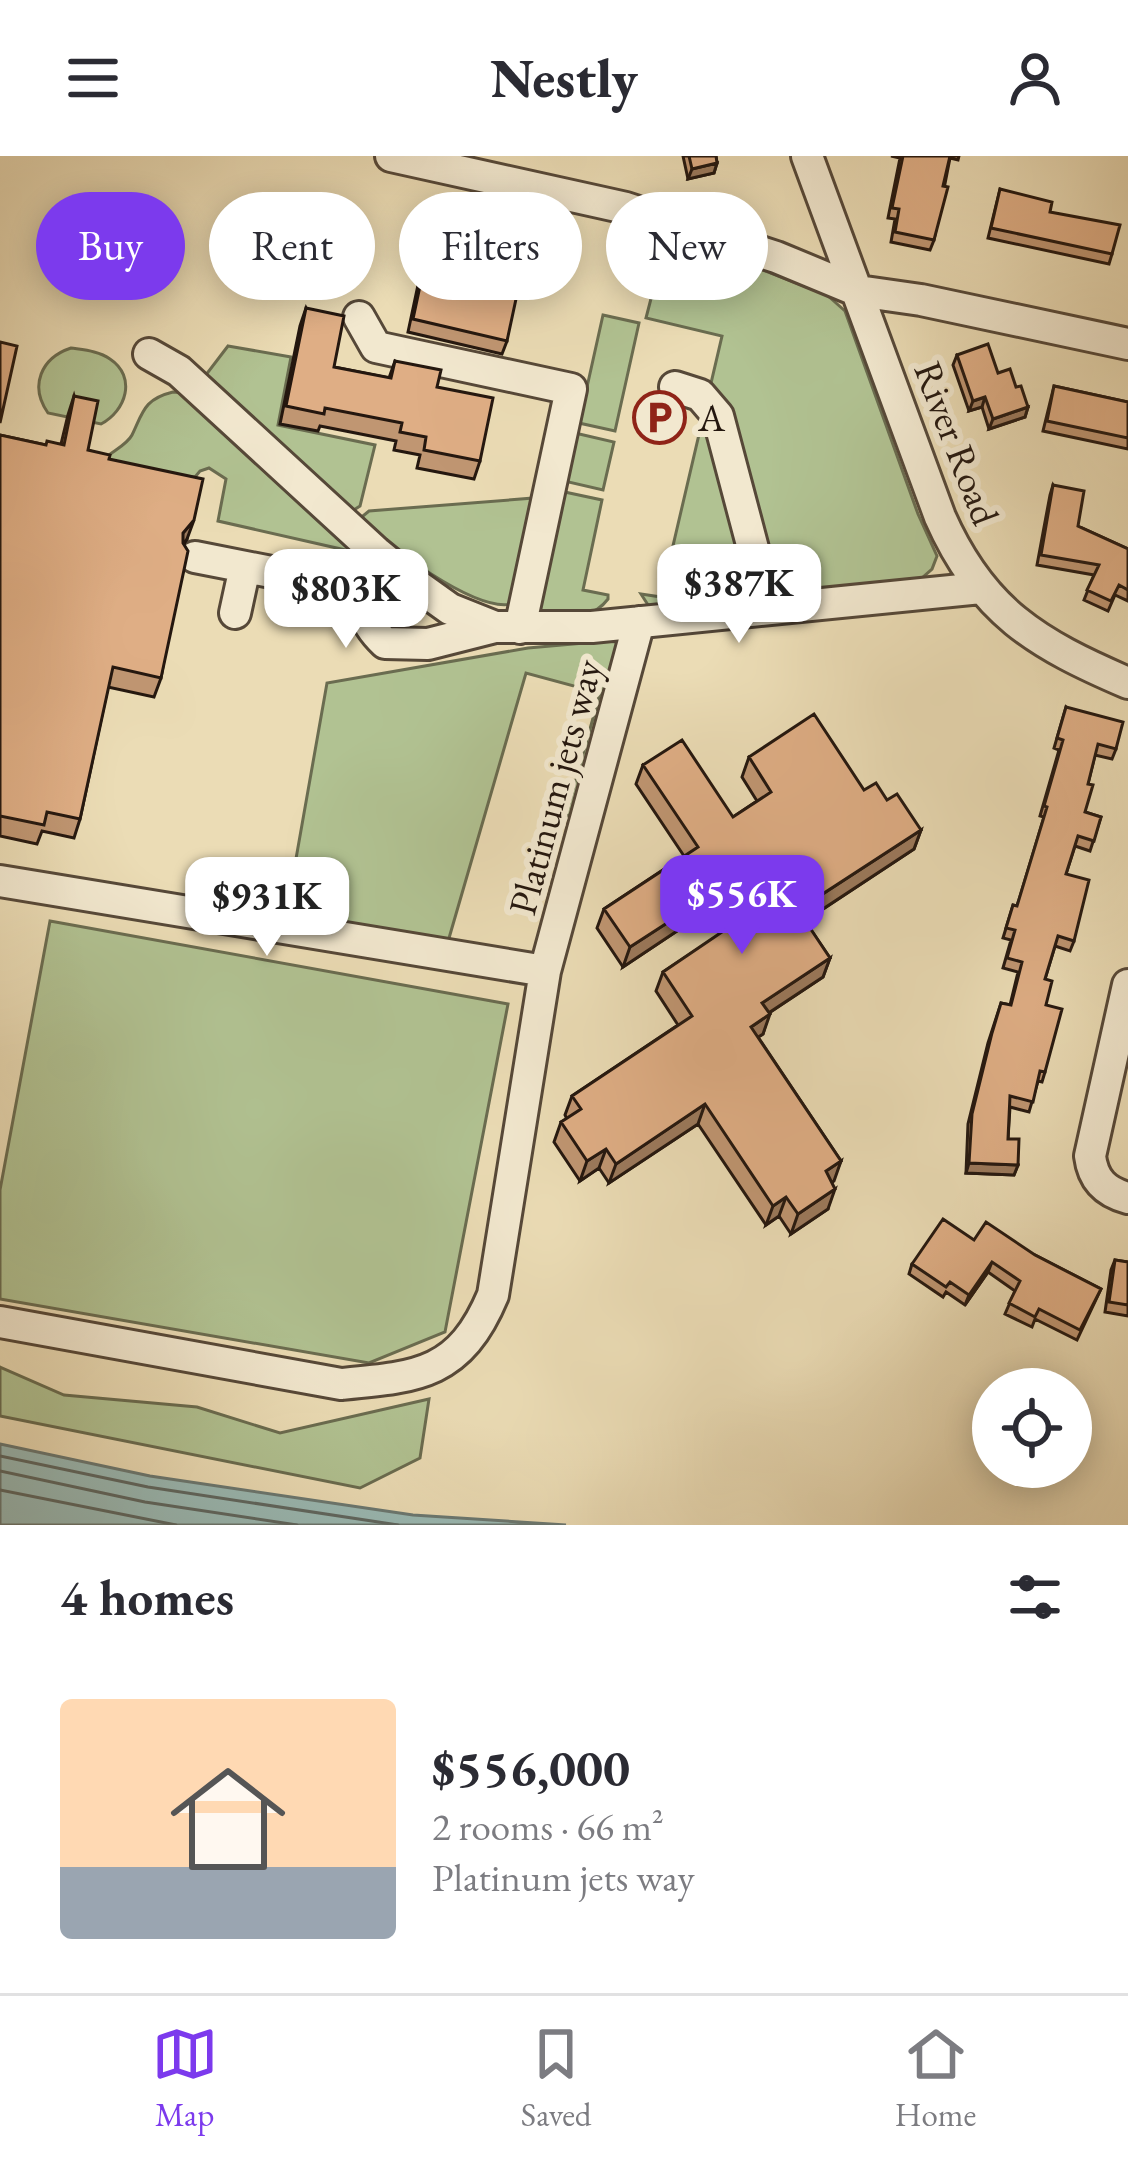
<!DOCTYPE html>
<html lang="en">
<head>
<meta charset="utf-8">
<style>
  :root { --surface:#fff; --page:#f2f2f3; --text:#2b2b33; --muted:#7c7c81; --line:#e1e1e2; --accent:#7c3aed }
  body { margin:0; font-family:"EB Garamond",serif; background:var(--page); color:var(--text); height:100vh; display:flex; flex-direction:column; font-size:45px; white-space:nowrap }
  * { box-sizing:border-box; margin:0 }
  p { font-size:39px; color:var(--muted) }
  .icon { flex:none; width:66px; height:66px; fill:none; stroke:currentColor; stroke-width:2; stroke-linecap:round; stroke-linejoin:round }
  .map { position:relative; height:1369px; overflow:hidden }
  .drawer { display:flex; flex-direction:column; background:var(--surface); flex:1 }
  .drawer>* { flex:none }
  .banner { position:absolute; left:36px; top:36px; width:1056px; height:108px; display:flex; gap:24px }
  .controls { position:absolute; left:972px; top:1212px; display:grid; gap:24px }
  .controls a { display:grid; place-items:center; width:120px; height:120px; border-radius:50%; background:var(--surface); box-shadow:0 6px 30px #0003; font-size:60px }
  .price { position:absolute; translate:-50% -102px; padding:0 27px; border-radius:24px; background:#fff; color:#222; font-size:39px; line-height:78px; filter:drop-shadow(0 3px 6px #0008) }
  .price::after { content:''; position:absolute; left:50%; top:72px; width:36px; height:27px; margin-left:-18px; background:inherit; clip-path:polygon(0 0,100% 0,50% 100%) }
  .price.current { background:var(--accent); color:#fff }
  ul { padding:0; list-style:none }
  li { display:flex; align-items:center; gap:36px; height:300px; padding:0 60px }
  li span { display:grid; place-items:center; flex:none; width:336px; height:240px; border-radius:12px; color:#555 }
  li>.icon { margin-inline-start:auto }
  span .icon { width:144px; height:144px; fill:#fffc; stroke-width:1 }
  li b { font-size:51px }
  h2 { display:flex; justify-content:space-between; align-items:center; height:144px; padding:0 60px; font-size:51px }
  .tag { padding:0 42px; border-radius:54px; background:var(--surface); box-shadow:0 6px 30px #0003; font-size:42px; line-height:108px }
  .tag.current { background:var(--accent); color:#fff }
  header { display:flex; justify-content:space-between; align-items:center; height:156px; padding:0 60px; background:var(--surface); font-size:54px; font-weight:800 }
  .tabs { display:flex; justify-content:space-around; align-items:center; height:168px; border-top:3px solid var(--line); background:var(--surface); font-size:33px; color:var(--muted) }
  .tabs a { display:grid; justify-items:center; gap:6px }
  .tabs .current { color:var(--accent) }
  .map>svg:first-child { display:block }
</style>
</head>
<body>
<header><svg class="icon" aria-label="menu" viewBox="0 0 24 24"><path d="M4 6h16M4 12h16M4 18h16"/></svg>Nestly<svg class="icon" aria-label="person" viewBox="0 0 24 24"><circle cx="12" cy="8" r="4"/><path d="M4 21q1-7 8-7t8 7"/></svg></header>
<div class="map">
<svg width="1128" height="1369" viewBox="0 0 1128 1369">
  <rect width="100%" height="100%" fill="#ebdcb5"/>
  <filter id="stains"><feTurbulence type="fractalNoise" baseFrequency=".00167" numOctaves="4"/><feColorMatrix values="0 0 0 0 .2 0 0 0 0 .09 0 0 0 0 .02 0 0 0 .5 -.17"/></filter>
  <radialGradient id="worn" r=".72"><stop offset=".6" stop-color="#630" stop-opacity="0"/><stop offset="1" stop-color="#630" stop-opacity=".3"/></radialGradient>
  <!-- green -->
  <path fill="#b1c292" stroke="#6a6c50" stroke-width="3" d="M668,77l159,62 18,16 73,203 19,42 -5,13 -18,16 -264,23 -9,-14 20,3 61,-261 -76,-18z
    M603,159l36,8 -24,108 -36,-8z
    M228,190l63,11 -13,68 97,20 -15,61 -11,7 -144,-137z
    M71,192c13,2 28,3 39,11 27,18 16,52 -9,65l-53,-11c-19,-27 -7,-55 23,-65z
    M173,236l11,1 168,156 -2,2 -132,-30 8,-42 -17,-11 -9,3 -5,6 -89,-1 3,-21c8,-6 19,-12 23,-20 11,-23 12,-36 41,-43z
    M575,277l39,9 -11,48 -39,-9z
    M560,335l42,9 -19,90 25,5v4c-18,24 -42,15 -70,15z
    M534,342l-23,106c-38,8 -124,-60 -153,-84l11,-9z
    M607,485l9,1 5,7 -46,162 -7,5 -2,-1 34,-122 -74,-20 -79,272 -162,-24 42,-238 201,-35z
    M50,765l458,83 -63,328 -76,31 -369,-64v-109z
    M0,1211l64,28 133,12 83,26 149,-34 -9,59 -60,30 -360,-72z"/>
  <!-- water -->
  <path fill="#9abab5" stroke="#6b7973" stroke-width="3" d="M0,1288l150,32 263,39 153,10h-566z"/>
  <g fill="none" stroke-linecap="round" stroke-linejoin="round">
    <!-- shore -->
    <path stroke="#5f6862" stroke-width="3" d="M0,1300l148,31 250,38
      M0,1315l145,31 152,23
      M0,1334l176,35"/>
    <defs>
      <path id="minor" d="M391,0l235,52 150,49 82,34 63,9 207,44
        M807,0l133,361c42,95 97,127 188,166
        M359,161l17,30 195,42 -51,239
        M149,198l30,17 197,181 39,32 35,25 45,18
        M675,231l25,8 18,21 37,140 -15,57
        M195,401l173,34
        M415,428l-34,-3c-27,21 -17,42 4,62l43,1 67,-17h97l389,-39
        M235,457l10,-46
        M0,725l545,90
        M1128,829l-38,171c3,24 15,36 38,42
        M0,1166l341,62c78,-7 119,-10 152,-89l52,-324 94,-349"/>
    </defs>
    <!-- minor casing -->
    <use href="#minor" stroke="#564838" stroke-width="36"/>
    <!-- minor -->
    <use href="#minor" stroke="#f2e8cf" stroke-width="30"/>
  </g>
  <!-- wall -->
  <path fill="#c09672" stroke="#24170f" stroke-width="3" d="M683,0h33l1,7 -3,10 -26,6z
    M891,0h68l-1,4 -8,-2 -16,82 -4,10 -39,-8 4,-23 -7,-1 12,-60z
    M1000,33l50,23 62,42 -3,10 -121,-26z
    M426,102l25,13 56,70 -5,13 -94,-22 13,-61z
    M306,152l28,59 55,11 6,-17 42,26 43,74 -6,18 -57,-11 3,-13 -26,-5 2,-9 -76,-15 -2,5 -38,-7 20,-98z
    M957,199l41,18 18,14 12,20 -3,10 -36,12 -7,-22 -13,4 -16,-46z
    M1054,230l74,16v47l-85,-18z
    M74,240l14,54 21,9 78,80 -3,5 -23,134 -7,19 -46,-10 -28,132 -6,19 -32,-7 -5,13 -37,-8v-401l46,10 15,-1 7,-29z
    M1053,329l25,41 50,23v52l-13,-6 -7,16 -24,-11 10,-25 -57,-10 13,-70z
    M1066,551l50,42 -4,10 -17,-4 -7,29 -3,28 16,5 -11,34 -15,-5 -9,28 8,67 -4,10 -15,-5 -10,33v93l-3,10 -4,-1 -9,31 -19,-5 -2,32 10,26 -4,10 -48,-2 2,-49 20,-81 13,-40 9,2 8,-33 -15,-4 8,-28 -8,-2 10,-33 4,1 27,-89 -4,-1 19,-66 -5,-2z
    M749,601l115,33 23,10 34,30 -7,19 -109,72 25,37 -7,19 -54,36 -6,21 -5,3 83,124 -9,21 -4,27 -37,25 -12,-18 -13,9 -68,-101 -89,59 -10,-15 -19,13 -26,-39 7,-20 6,-3 -2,-4 7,-19 106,-71 -22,-34 7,-19 65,-43 -15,-22 -90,60 -26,-39 7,-19 80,-53 -48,-72 7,-19 90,52 24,-16 -15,-24z
    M974,1084l61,15 66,34 -24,51 -42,-21 -3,8 -27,-13 10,-23 -27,-19 -23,33 -19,-13 -3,5 -34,-23 3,-10z
    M1115,1104l13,2v54l-23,-4 6,-42z"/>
  <!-- shaded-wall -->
  <path fill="#9c7a5d" stroke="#24170f" stroke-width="3" d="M717,7l-3,10 -26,6 4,-10z
    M985,241l-3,10 -13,4 4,-10z
    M1028,251l-3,10 -36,12 4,-10z
    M194,364l-7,19 -11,13 7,-19z
    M921,674l-7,19 -123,81 7,-20z
    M721,732l-8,19 -90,60 7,-20z
    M830,802l-7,19 -68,45 7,-19z
    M770,858l-7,20 -19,12 7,-19z
    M705,948l-7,20 -89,59 7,-19z
    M606,993l-7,19 -19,13 7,-20z
    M841,1005l-7,20 -15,9 7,-19z
    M969,1007l49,2 -4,10 -48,-2z
    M835,1033l-7,20 -37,25 7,-20z
    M786,1041l-7,19 -13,9 7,-19z
    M992,1106l-4,10 -23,33 4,-10z"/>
  <!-- building -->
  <path fill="#dfae85" stroke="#24170f" stroke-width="3" d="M689,0h27l1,7 -25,6z
    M903,0h47l-7,30 5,1 -14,53 -39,-8 4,-23 -7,-1z
    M1000,33l52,13 -2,10 70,13 -8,29 -121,-26z
    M426,102l27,6 -2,7 68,14 -12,56 -94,-22z
    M306,152l38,8 -10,51 57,11 4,-17 46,9 -4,17 56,11 -13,63 -56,-11 2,-13 -26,-5 2,-9 -77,-15 -1,6 -38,-8z
    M0,186l17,4 -17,77z
    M988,188l10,29 12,-4 6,18 5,-1 7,21 -35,12 -8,-22 -12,4 -16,-46z
    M1054,230l74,16v36l-81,-17z
    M74,240l24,5 -10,49 22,5 -1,4 94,20 -9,41 -11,13v10l5,8 -27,127 -48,-11 -33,152 -33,-7 -3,13 -44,-9v-381l46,10 1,-4 17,4z
    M1053,329l31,6 -6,35 50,23v41l-9,-5 -8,16 -24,-11 12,-25 -58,-10z
    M1066,551l57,15 -7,27 -18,-5 -10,40 5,1 -8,27 16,5 -7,24 -16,-5 -12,38 23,6 -15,61 -16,-5 -13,43 7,2 -6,24 16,4 -17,63 -5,-1 -7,31 -23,-6 -2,43h11l-1,26 -49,-2 3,-49 20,-81 9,-30 10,2 11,-43 -15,-4 8,-28 -9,-2 7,-23 4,1 30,-99 -3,-1 19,-66 -6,-2z
    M814,558l50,76 12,-7 11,17 10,-6 24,36 -123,80 32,48 -68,45 8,11 -19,13 90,134 -15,10 9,18 -37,25 -12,-17 -13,9 -68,-102 -89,60 -10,-15 -19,12 -26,-39 20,-13 -9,-13 120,-80 -29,-44 78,-53 -20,-31 -91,59 -26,-38 94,-62 -55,-82 39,-25 51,77 38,-25 -22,-35z
    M943,1063l31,21 12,-18 49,33 66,34 -21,41 -41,-21 -4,8 -26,-14 11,-22 -28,-19 -23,33 -19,-13 -4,5 -34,-23z
    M1115,1104l13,2v43l-19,-3z"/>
  <!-- icons -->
  <defs>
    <symbol id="parking-ring" viewBox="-11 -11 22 22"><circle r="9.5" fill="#f2e8cf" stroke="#8f2418" stroke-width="1.5"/><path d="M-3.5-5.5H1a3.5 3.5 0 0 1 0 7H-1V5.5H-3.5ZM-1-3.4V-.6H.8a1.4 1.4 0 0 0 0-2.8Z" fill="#8f2418"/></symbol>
  </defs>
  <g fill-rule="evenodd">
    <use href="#parking-ring" x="630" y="232" width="59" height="59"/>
  </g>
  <g text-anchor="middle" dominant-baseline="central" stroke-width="12" stroke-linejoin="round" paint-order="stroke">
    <!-- poi labels -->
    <g font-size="39" fill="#24170f" stroke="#f2e8cf" text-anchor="start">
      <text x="698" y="261">A</text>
    </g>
    <!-- street labels -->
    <g font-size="39" fill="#24170f" stroke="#f2e8cf">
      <text transform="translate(957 287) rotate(69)">River Road</text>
      <text transform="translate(555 631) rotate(-75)">Platinum jets way</text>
    </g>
  </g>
  <rect width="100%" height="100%" filter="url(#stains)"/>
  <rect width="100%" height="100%" fill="url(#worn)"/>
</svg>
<div class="controls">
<a><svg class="icon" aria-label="locate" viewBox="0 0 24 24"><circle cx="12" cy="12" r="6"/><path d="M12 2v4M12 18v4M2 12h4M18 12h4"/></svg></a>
</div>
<b class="price" style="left:739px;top:490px">$387K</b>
<b class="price" style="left:346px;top:495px">$803K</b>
<b class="price current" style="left:742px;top:801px">$556K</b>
<b class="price" style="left:267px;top:803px">$931K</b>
<div class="banner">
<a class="tag current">Buy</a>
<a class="tag">Rent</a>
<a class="tag">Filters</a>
<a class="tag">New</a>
</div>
</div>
<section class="drawer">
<h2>4 homes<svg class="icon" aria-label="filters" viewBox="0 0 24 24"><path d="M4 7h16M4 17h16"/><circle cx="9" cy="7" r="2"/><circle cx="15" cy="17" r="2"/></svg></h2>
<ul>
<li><span style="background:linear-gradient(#ffd9b3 70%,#9aa5b1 0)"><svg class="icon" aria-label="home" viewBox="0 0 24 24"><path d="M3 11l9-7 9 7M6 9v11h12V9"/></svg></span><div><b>$556,000</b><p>2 rooms · 66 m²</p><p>Platinum jets way</p></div></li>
</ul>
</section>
<nav class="tabs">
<a class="current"><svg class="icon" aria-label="map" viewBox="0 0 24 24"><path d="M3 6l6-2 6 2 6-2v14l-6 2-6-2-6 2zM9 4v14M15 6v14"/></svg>Map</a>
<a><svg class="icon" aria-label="saved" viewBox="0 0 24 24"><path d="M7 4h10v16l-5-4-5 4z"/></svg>Saved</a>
<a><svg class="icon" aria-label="home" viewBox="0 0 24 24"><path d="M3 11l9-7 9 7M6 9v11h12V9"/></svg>Home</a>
</nav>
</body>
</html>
